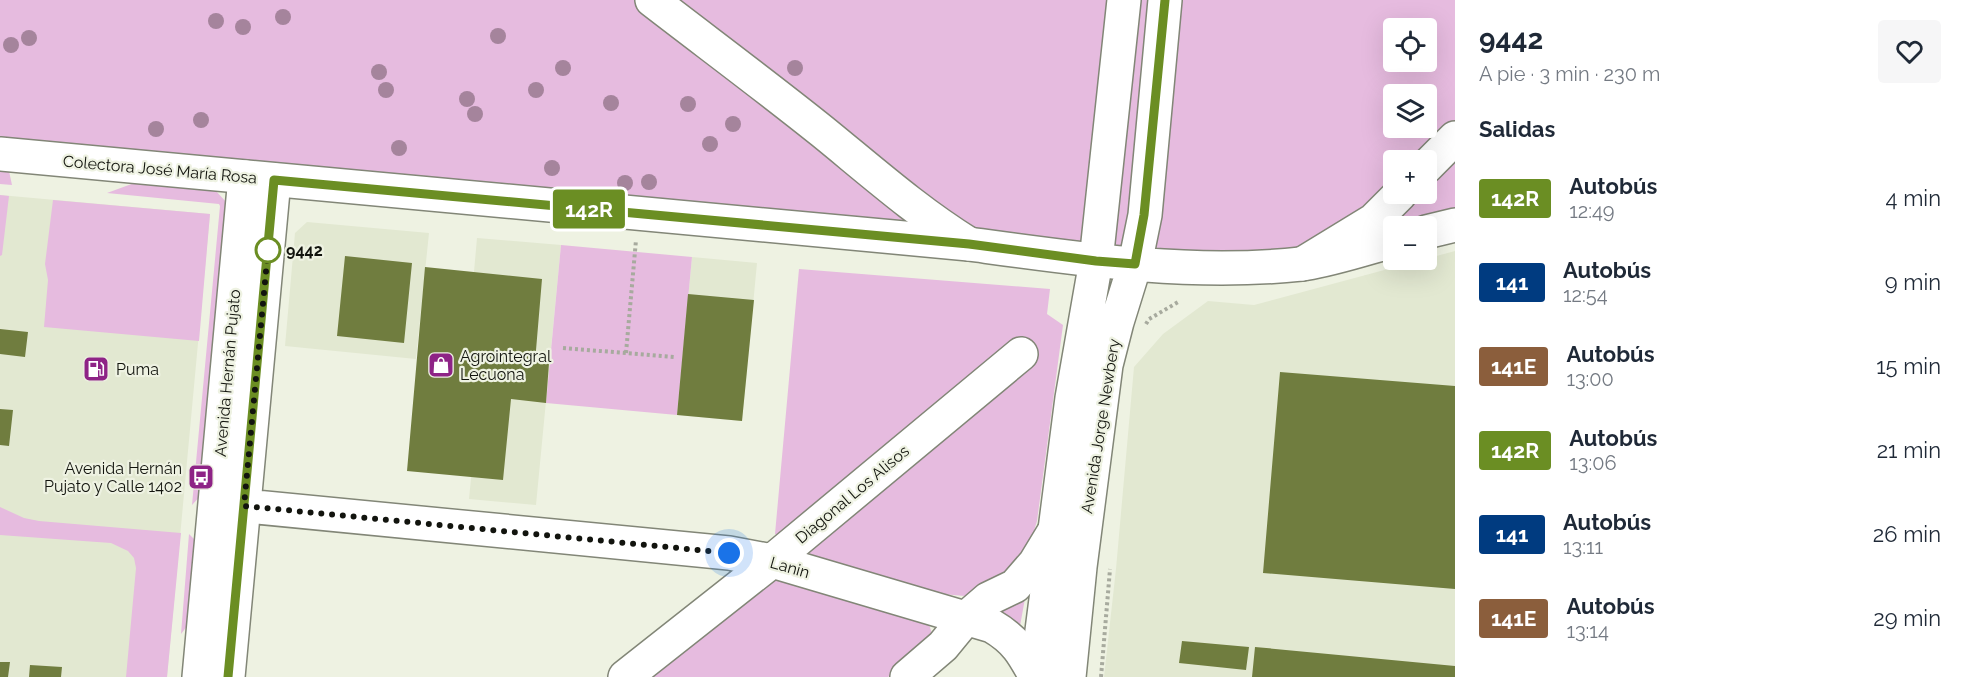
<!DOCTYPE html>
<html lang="es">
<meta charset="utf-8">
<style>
:root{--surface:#fff;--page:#f6f6f7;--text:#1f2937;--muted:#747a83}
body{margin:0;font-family:Raleway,sans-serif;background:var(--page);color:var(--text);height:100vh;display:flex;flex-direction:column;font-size:22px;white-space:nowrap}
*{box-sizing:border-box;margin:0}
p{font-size:20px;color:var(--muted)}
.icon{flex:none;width:33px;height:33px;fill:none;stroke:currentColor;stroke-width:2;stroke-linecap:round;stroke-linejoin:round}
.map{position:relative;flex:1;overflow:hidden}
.sheet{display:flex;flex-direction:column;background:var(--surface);width:510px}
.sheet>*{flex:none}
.badge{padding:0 12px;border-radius:4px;font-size:21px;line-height:39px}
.controls{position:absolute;left:1383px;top:18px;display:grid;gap:12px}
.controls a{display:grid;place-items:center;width:54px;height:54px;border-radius:6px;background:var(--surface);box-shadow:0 6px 24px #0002;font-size:30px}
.you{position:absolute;width:30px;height:30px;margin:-15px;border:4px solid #fff;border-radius:50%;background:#1a73e8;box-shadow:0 0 0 9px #1a73e833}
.map>.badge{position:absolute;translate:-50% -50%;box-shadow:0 0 0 3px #fff}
h2{padding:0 24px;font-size:22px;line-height:54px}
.round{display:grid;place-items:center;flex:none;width:63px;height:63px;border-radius:6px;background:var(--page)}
.head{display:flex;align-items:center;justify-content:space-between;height:102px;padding:0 24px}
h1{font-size:28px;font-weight:700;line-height:45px}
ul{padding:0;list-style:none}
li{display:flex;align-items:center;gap:18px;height:84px;padding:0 24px}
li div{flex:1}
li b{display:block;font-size:22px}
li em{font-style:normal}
li .badge{min-width:66px;font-weight:700;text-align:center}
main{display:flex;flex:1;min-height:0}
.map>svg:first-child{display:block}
.built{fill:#e2e8d1}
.green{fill:#e6bbdf;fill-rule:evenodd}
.building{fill:#707d3f}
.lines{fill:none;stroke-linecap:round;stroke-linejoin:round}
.minor-casing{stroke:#828677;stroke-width:36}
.major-casing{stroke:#828677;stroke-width:36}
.highway-casing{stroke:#828677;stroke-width:36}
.path{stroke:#a7aa9e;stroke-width:4;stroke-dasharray:3 3;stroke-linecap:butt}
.minor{stroke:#fff;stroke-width:33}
.major{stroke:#fff;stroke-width:33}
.highway{stroke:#fff;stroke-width:33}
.tree{fill:#a5849c}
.line-casing{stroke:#fff;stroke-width:14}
.line{stroke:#6b8e23;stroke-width:9}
.walk{stroke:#12140e;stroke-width:6;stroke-dasharray:0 10.8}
.stop-dot{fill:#fff;stroke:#6b8e23;stroke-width:3}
.labels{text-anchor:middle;stroke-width:4.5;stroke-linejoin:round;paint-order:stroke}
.street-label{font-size:16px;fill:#12140e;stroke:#eef2e2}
.stop-label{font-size:16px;font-weight:bold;fill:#12140e;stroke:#eef2e2;text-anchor:start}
.poi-label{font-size:16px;fill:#12140e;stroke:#eef2e2;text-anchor:start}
</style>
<main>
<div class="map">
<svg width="1455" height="677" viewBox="0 0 1455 677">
<rect width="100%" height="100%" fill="#eef2e2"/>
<path class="built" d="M0 195 210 214 167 677H0Z
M307 222 429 233 416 359 285 346 295 233Z
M477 238 561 245 536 505 469 499 479 397 463 395Z
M1455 251V677H1104L1116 569 1134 367 1163 334 1208 301 1254 305Z
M692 257 757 263 742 421 677 415Z"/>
<path class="green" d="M0 0H1455V225L1394 226 1302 264 0 154ZM1394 28H1426V62H1394ZM1394 94H1426V128H1394ZM1394 160H1426V194H1394Z
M0 170 9 171 12 185 0 184Z
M137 182 208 189 216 191 227 203 204 492 192 505 220 206 219 204 107 193Z
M0 195 9 196 2 255 0 256Z
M53 200 210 214 199 341 44 327 48 280 45 264Z
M561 245 692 257 677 415 546 403Z
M799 269 1050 289 1047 314 1063 325 1037 521 1029 547 1016 565 991 584 965 596 942 594 808 556 775 534Z
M0 507 24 518 39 521 181 533 167 677H126L136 568 134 558 128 551 111 543 0 535Z
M189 534 197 542 191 621 181 634Z
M776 579 927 618 933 637 888 677H646L758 584Z
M1026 593 1020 626 992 611Z"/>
<path class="building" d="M345 256 412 263 404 343 337 336Z
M425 267 542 279 535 362 549 363 546 403 511 399 503 480 407 471Z
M688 294 754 300 742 421 677 415Z
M0 329 28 332 25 357 0 354Z
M1280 372 1455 386V589L1263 573Z
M0 409 13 410 9 446 0 445Z
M1182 641 1249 647 1246 670 1179 663Z
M1255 647 1455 666V677H1252Z
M0 662H10L8 677H0Z
M30 665 62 667 61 677H29Z"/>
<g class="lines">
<g class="minor-casing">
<path id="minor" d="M215 503 729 553 772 561 992 626C1016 640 1023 653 1036 677
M199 677 245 177
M228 677 274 180
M625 677 772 561 1021 354
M907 677 943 646 966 618 988 599 1015 586 1035 563 1055 530"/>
</g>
<g class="major-casing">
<path id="major" d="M0 154 969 244C1078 259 1190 276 1301 264 1328 261 1365 248 1394 241
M1426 232 1455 225
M1036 677 1072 398 1096 261 1124 0
M1069 677 1080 567 1106 365 1117 322 1135 264 1145 215 1165 0"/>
</g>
<g class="highway-casing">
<path id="highway" d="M652 0C709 44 767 87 823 132 871 171 917 212 969 244
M1426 167 1455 138
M1302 264 1374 220 1400 194"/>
</g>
<path class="path" d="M1146 324 1149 319 1180 301
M563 348 675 357
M626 353 636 240
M1101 677 1110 569"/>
<use href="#minor" class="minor"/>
<use href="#major" class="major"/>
<use href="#highway" class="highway"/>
</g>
<g class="tree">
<circle cx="283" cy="17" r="8"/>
<circle cx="216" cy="21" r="8"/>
<circle cx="243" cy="27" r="8"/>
<circle cx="498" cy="36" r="8"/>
<circle cx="29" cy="38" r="8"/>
<circle cx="11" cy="45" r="8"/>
<circle cx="563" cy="68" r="8"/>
<circle cx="795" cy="68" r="8"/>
<circle cx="379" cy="72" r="8"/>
<circle cx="386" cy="90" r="8"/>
<circle cx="536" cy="90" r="8"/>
<circle cx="467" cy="99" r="8"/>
<circle cx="611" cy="103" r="8"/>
<circle cx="688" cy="104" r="8"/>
<circle cx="475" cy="114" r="8"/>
<circle cx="201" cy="120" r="8"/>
<circle cx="733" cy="124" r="8"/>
<circle cx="156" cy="129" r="8"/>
<circle cx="710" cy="144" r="8"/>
<circle cx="399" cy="148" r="8"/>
<circle cx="552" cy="168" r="8"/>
<circle cx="649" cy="182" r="8"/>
<circle cx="625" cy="183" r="8"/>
</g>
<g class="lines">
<g class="line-casing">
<path id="line" d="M228 677 274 180 969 244 1096 261 1135 264 1144 215 1165 0"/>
</g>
<use href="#line" class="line"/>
<path class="walk" d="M268 250 244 506 729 553"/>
</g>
<defs>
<g id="shop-square" transform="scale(1.35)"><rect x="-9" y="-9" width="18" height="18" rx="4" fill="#8e2386" stroke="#eef2e2"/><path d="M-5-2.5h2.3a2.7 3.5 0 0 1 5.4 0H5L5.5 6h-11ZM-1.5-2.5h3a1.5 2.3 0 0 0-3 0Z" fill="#fff"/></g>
<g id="fuel-square" transform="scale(1.35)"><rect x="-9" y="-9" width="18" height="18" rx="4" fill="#8e2386" stroke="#eef2e2"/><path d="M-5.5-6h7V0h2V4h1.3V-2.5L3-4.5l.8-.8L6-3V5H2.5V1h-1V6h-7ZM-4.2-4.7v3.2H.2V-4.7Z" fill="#fff"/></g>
<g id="bus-square" transform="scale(1.35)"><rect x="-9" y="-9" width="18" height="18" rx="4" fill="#8e2386" stroke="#eef2e2"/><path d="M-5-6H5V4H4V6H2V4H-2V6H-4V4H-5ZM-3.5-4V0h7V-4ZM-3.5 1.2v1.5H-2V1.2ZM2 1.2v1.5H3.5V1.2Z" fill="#fff"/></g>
</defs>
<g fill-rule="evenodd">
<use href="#shop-square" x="441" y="365"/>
<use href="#fuel-square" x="96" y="369"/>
<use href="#bus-square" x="201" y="477"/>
</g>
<circle class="stop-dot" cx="268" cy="250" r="12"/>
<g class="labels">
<g class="street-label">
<text transform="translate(160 169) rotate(5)" y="6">Colectora José María Rosa</text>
<text transform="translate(227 373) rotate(-85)" y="6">Avenida Hernán Pujato</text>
<text transform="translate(1100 426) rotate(-81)" y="6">Avenida Jorge Newbery</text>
<text transform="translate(852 494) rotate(-40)" y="6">Diagonal Los Alisos</text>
<text transform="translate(790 567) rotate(16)" y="6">Lanin</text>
</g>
<g class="stop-label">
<text x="286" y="256">9442</text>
</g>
<g class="poi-label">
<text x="460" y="362">Agrointegral<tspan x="460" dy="18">Lecuona</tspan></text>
<text x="116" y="375">Puma</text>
<text x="182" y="474" text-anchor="end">Avenida Hernán<tspan x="182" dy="18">Pujato y Calle 1402</tspan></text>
</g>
</g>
</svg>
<div class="controls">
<a><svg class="icon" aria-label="locate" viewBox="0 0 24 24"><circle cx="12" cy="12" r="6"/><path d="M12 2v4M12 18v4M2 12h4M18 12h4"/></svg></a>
<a><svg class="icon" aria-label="layers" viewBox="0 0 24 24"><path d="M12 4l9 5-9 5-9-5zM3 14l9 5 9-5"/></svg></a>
<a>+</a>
<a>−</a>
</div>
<div class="you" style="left:729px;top:553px"></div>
<b class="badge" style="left:589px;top:209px;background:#6b8e23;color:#fff">142R</b>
</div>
<section class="sheet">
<div class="head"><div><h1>9442</h1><p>A pie · 3 min · 230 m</p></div><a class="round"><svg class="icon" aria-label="heart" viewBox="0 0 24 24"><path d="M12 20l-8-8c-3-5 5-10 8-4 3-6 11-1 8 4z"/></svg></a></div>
<h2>Salidas</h2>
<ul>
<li><span class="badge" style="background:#6b8e23;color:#fff">142R</span><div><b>Autobús</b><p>12:49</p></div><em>4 min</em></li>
<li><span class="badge" style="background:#003b80;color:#fff">141</span><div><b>Autobús</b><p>12:54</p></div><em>9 min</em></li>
<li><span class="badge" style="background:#8b5e3c;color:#fff">141E</span><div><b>Autobús</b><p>13:00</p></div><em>15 min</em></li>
<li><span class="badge" style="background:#6b8e23;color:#fff">142R</span><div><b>Autobús</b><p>13:06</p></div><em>21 min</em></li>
<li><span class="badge" style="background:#003b80;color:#fff">141</span><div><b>Autobús</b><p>13:11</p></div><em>26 min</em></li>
<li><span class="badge" style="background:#8b5e3c;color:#fff">141E</span><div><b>Autobús</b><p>13:14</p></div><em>29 min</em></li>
</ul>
</section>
</main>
